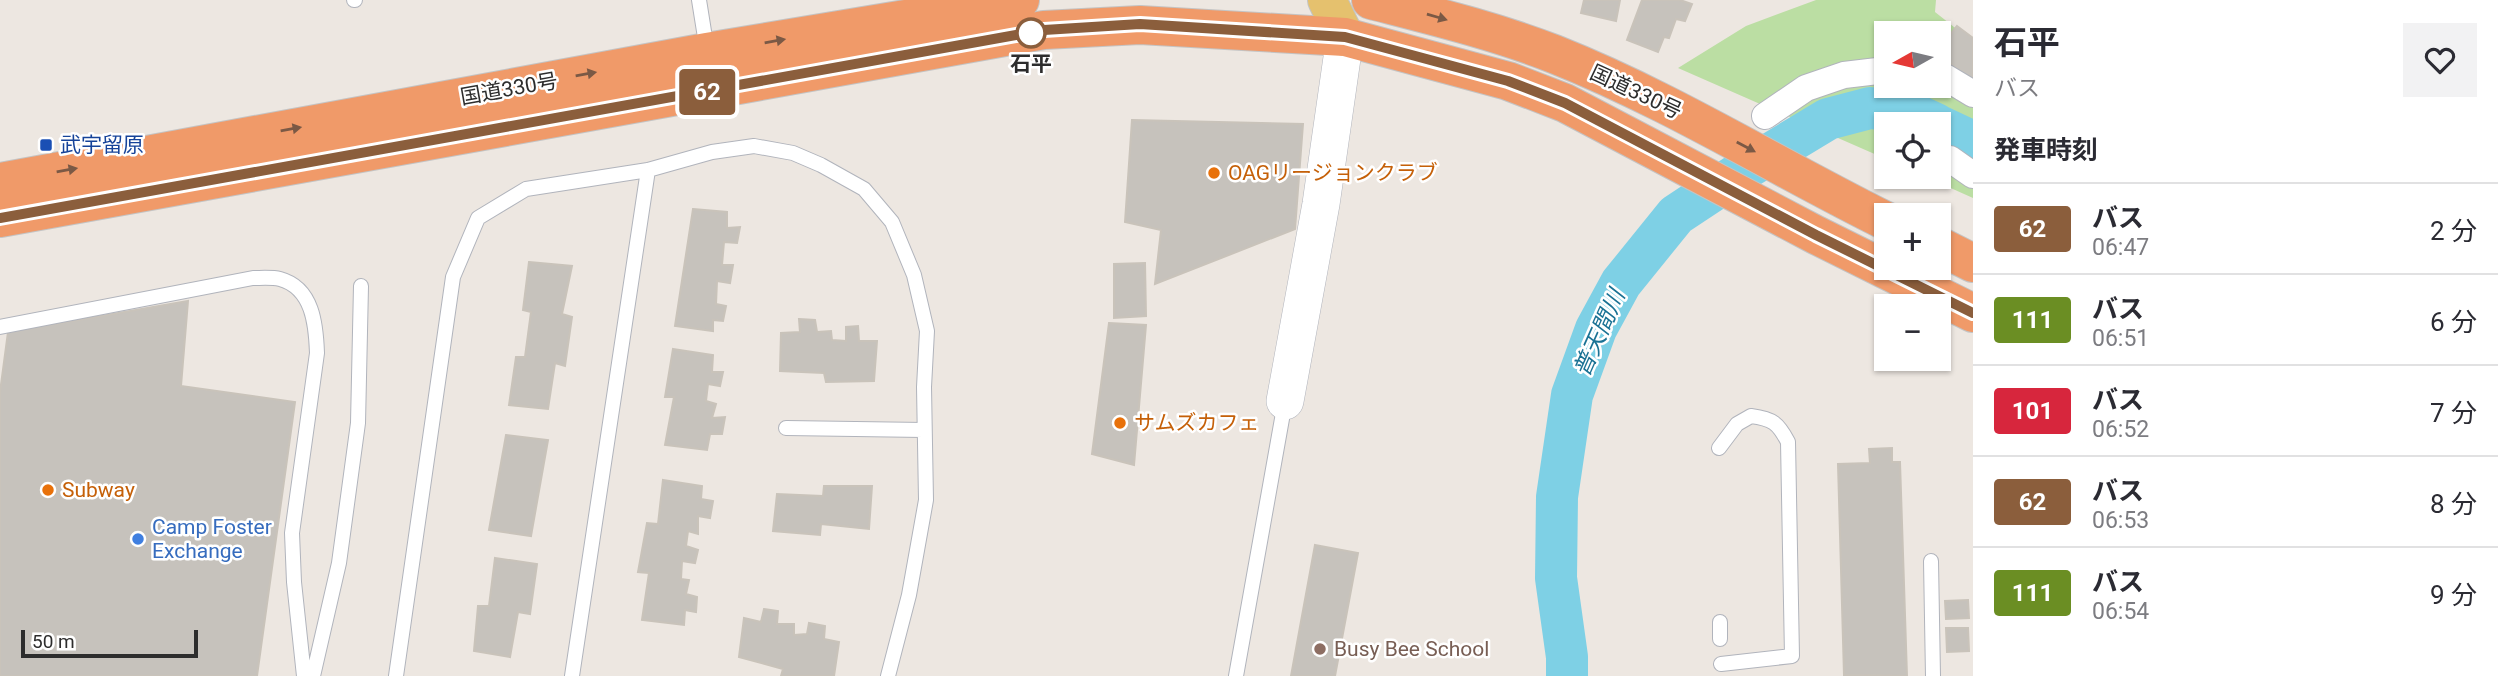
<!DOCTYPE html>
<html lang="ja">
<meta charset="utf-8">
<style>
:root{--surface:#fff;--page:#f2f2f3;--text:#2b2b33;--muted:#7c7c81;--line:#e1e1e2}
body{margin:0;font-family:Roboto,"Noto Sans JP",sans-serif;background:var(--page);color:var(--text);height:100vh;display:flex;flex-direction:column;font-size:26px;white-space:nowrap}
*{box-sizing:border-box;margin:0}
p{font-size:23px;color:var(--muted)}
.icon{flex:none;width:38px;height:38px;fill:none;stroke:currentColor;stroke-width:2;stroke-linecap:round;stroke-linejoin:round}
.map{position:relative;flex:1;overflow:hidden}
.side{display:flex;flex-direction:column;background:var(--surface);width:525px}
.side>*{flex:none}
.badge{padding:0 14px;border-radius:5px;font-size:24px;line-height:46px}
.needle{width:46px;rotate:262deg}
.fabs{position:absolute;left:1874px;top:21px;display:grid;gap:14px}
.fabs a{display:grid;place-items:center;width:77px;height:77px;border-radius:0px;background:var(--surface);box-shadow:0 2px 5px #0004;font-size:35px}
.scale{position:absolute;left:21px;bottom:18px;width:177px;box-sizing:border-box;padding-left:7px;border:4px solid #2d2d2d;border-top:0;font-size:19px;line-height:24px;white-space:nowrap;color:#2d2d2d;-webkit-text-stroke:5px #fff;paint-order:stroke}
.map>.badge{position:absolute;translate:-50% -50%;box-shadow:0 0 0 4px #fff}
h2{padding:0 21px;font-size:26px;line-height:63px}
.round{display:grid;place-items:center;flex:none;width:74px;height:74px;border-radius:0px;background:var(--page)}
.overview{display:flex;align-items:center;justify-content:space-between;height:119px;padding:0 21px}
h1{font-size:33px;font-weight:700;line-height:52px}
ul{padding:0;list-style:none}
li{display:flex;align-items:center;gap:21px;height:91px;padding:0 21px;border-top:2px solid var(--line)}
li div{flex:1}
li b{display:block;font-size:26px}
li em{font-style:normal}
li .badge{min-width:77px;font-weight:700;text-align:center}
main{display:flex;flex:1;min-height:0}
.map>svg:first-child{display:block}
.green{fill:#bbdea3;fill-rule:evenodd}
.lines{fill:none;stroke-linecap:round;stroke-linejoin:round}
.river{stroke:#7ed0e5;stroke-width:42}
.building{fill:#c6c2bc;stroke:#c9c3ba;stroke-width:2}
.lane-casing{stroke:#b1b4bc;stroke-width:16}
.street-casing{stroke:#b1b4bc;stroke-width:28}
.secondary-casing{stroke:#b1b4bc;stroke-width:38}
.primary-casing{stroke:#c4c4c4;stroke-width:40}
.highway-casing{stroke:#c4c4c4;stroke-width:40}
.lane{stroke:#fff;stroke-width:14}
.street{stroke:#fff;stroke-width:26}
.secondary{stroke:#fff;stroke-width:37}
.primary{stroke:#e5c16e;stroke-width:38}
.highway{stroke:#f09a69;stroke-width:38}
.oneway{fill:#7b5945}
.line-casing{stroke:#fff;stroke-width:16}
.line{stroke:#8b5e3c;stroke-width:10}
.stop-dot{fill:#fff;stroke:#8b5e3c;stroke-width:3.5}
.transit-dot{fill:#1a4fb4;stroke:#fff;stroke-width:2.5}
.food-dot{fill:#e8710a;stroke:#fff;stroke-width:2.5}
.shop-dot{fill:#3f7fe0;stroke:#fff;stroke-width:2.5}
.education-dot{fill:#8d6e63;stroke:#fff;stroke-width:2.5}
.labels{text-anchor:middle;stroke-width:5;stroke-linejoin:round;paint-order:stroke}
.stop-label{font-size:21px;font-weight:bold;fill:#2d2d2d;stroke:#fff}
.street-label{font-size:21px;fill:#2d2d2d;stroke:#fff}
.transit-label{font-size:21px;fill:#164399;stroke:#fff;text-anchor:start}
.food-label{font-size:21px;fill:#c56008;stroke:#fff;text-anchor:start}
.shop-label{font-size:21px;fill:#366cbe;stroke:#fff;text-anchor:start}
.education-label{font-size:21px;fill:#785e54;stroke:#fff;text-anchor:start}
.water-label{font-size:23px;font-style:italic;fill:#1a7294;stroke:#fff}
</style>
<main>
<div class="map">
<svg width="1973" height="676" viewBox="0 0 1973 676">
<rect width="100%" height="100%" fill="#ede7e1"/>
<path class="green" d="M1816 0H1936L1935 12 1973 42V198L1926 177H1939V124H1886V159L1678 68 1746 26ZM1886 33H1939V86H1886Z"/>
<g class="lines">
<path class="river" d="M1939 126 1973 142
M1567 676V657L1556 578 1557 497 1572 395 1596 329 1621 283 1676 215 1750 166 1828 119 1870 108 1912 113 1936 124"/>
</g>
<path class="building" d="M1584 0H1620L1616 21 1581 13Z
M1642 0H1680L1692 4 1685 21 1676 19 1669 38 1664 37 1658 52 1627 40Z
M1957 26 1973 38V80L1939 55V48Z
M1132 120 1303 124 1295 229 1155 284 1161 230 1125 222Z
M693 209 727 212V228L740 227 737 243 724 242 722 265H733L730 283 717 281 716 304 726 306 723 321 713 320V331L675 326Z
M529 262 572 266 562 314 572 317 565 366 555 363 548 409 509 405 516 357H525L531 312 523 310Z
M1145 263 1146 316 1114 318V264Z
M188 301 181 386 295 402 257 676H0V392L8 332Z
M799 319 815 320 817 332 831 331 832 340 846 341V327L858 326 859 341H877L874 381 826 382 824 373 780 371 781 333 800 332Z
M1109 323 1146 325 1134 465 1092 454Z
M673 349 713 355 712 372H723L720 386 708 384 706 401 716 404 712 418 725 417 722 434H710L707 450 665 445 674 397H665Z
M506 435 548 440 531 536 489 530Z
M1892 448V462H1900L1907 676 1844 675 1838 464 1870 463 1869 449Z
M663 480 702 486 701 499 713 501 710 518 698 516V534L688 531 686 546 698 550 695 563 682 561 681 579 689 580 686 594 697 597 696 612 685 610 684 625 642 620 649 573 638 572 647 523 658 524Z
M824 486H872L869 529 821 524 820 535 773 531 777 494 823 496Z
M1315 545 1358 553 1335 676H1291Z
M495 558 537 564 530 614 518 612 510 657 474 651 478 606H489Z
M1968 600 1969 618 1946 619 1945 601Z
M764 609 778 611 777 624H794V635L807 634 809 623 825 626 824 639 839 642 834 676H781L783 669 739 657 744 618 761 622Z
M1946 628H1968L1969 651 1947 652Z"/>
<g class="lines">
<g class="lane-casing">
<path id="lane" d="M354 0H355
M699 0 707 50
M0 327 253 278C261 278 272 277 280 279 313 288 316 325 317 353L292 533 294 582 304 676
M786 428 924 430
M1719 448 1737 424 1751 416C1773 419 1778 423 1788 442L1792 656 1721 664
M1931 561 1933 676
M1720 622V639
M313 676 339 563 358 423 361 286
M396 676 453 277 478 218 526 189 648 170 712 152 754 146 793 153 821 165 864 189 892 222 914 275 927 331 924 387 926 500 909 595 888 676
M572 676 648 170
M1236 676 1285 402"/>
</g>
<g class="street-casing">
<path id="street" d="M1939 76 1945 77 1973 94
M1765 116 1806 88 1844 75 1886 70
M1950 159 1973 175"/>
</g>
<g class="secondary-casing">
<path id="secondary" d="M1285 401 1321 204 1345 37"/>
</g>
<g class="primary-casing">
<path id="primary" d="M1327 0 1345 37"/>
</g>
<g class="highway-casing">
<path id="highway" d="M1371 0C1433 16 1495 31 1554 54 1670 100 1775 166 1886 221
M0 182 707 52 1020 0
M0 218 1044 30 1140 25 1345 37 1508 81 1565 103 1816 235 1973 313
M1939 246 1973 263"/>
</g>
<use href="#lane" class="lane"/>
<use href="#street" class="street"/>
<use href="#secondary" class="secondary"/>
<use href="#primary" class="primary"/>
<use href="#highway" class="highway"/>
</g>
<defs><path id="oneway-solid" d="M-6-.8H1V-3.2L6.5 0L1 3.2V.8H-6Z" transform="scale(1.75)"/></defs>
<g class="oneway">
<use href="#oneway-solid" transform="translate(1437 17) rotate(16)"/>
<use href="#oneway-solid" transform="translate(775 41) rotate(-10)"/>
<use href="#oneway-solid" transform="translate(586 74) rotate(-10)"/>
<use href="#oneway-solid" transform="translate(291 129) rotate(-10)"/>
<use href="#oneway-solid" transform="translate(1746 147) rotate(28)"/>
<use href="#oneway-solid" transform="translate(67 170) rotate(-10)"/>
</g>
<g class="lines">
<g class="line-casing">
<path id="line" d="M0 218 1044 30 1140 24 1345 37 1508 81 1565 103 1816 235 1973 313"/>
</g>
<use href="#line" class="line"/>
</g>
<circle class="stop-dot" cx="1031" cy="33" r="14"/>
<rect class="transit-dot" x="39" y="138" width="14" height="14" rx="3.5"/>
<g class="food-dot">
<circle cx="1214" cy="173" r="7"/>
<circle cx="1120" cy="423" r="7"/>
<circle cx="48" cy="490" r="7"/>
</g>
<circle class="shop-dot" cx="138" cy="539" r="7"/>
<circle class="education-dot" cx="1320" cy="649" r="7"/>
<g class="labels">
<g class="stop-label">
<text x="1031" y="71">石平</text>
</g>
<g class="street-label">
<text transform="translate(509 89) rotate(-10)" y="7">国道330号</text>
<text transform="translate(1636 92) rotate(25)" y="7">国道330号</text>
</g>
<g class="transit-label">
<text x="60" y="152">武宇留原</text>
</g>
<g class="food-label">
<text x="1228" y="180">OAGリージョンクラブ</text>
<text x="1134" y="430">サムズカフェ</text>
<text x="62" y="497">Subway</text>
</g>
<g class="shop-label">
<text x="152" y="534">Camp Foster<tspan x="152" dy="24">Exchange</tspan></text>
</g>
<g class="education-label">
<text x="1334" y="656">Busy Bee School</text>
</g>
<g class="water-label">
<text transform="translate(1599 333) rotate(-66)" y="8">普天間川</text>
</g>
</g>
</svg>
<div class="fabs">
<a><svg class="needle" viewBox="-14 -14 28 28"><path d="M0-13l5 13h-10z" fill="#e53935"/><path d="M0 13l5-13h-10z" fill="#7c7c81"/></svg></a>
<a><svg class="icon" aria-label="locate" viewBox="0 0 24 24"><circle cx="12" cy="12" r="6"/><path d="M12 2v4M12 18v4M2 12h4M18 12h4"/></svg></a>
<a>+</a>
<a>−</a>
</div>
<div class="scale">50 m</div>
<b class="badge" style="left:707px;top:92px;background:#8b5e3c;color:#fff">62</b>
</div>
<section class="side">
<div class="overview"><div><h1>石平</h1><p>バス</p></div><a class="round"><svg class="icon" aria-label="heart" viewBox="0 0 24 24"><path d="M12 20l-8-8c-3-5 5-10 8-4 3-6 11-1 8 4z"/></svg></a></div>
<h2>発車時刻</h2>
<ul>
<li><span class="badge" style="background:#8b5e3c;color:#fff">62</span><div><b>バス</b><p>06:47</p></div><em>2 分</em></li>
<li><span class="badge" style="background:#6b8e23;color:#fff">111</span><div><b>バス</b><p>06:51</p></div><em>6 分</em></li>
<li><span class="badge" style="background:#d7263d;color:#fff">101</span><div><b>バス</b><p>06:52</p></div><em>7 分</em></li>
<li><span class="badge" style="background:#8b5e3c;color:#fff">62</span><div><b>バス</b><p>06:53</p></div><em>8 分</em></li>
<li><span class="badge" style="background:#6b8e23;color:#fff">111</span><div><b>バス</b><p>06:54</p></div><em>9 分</em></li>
</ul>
</section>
</main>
